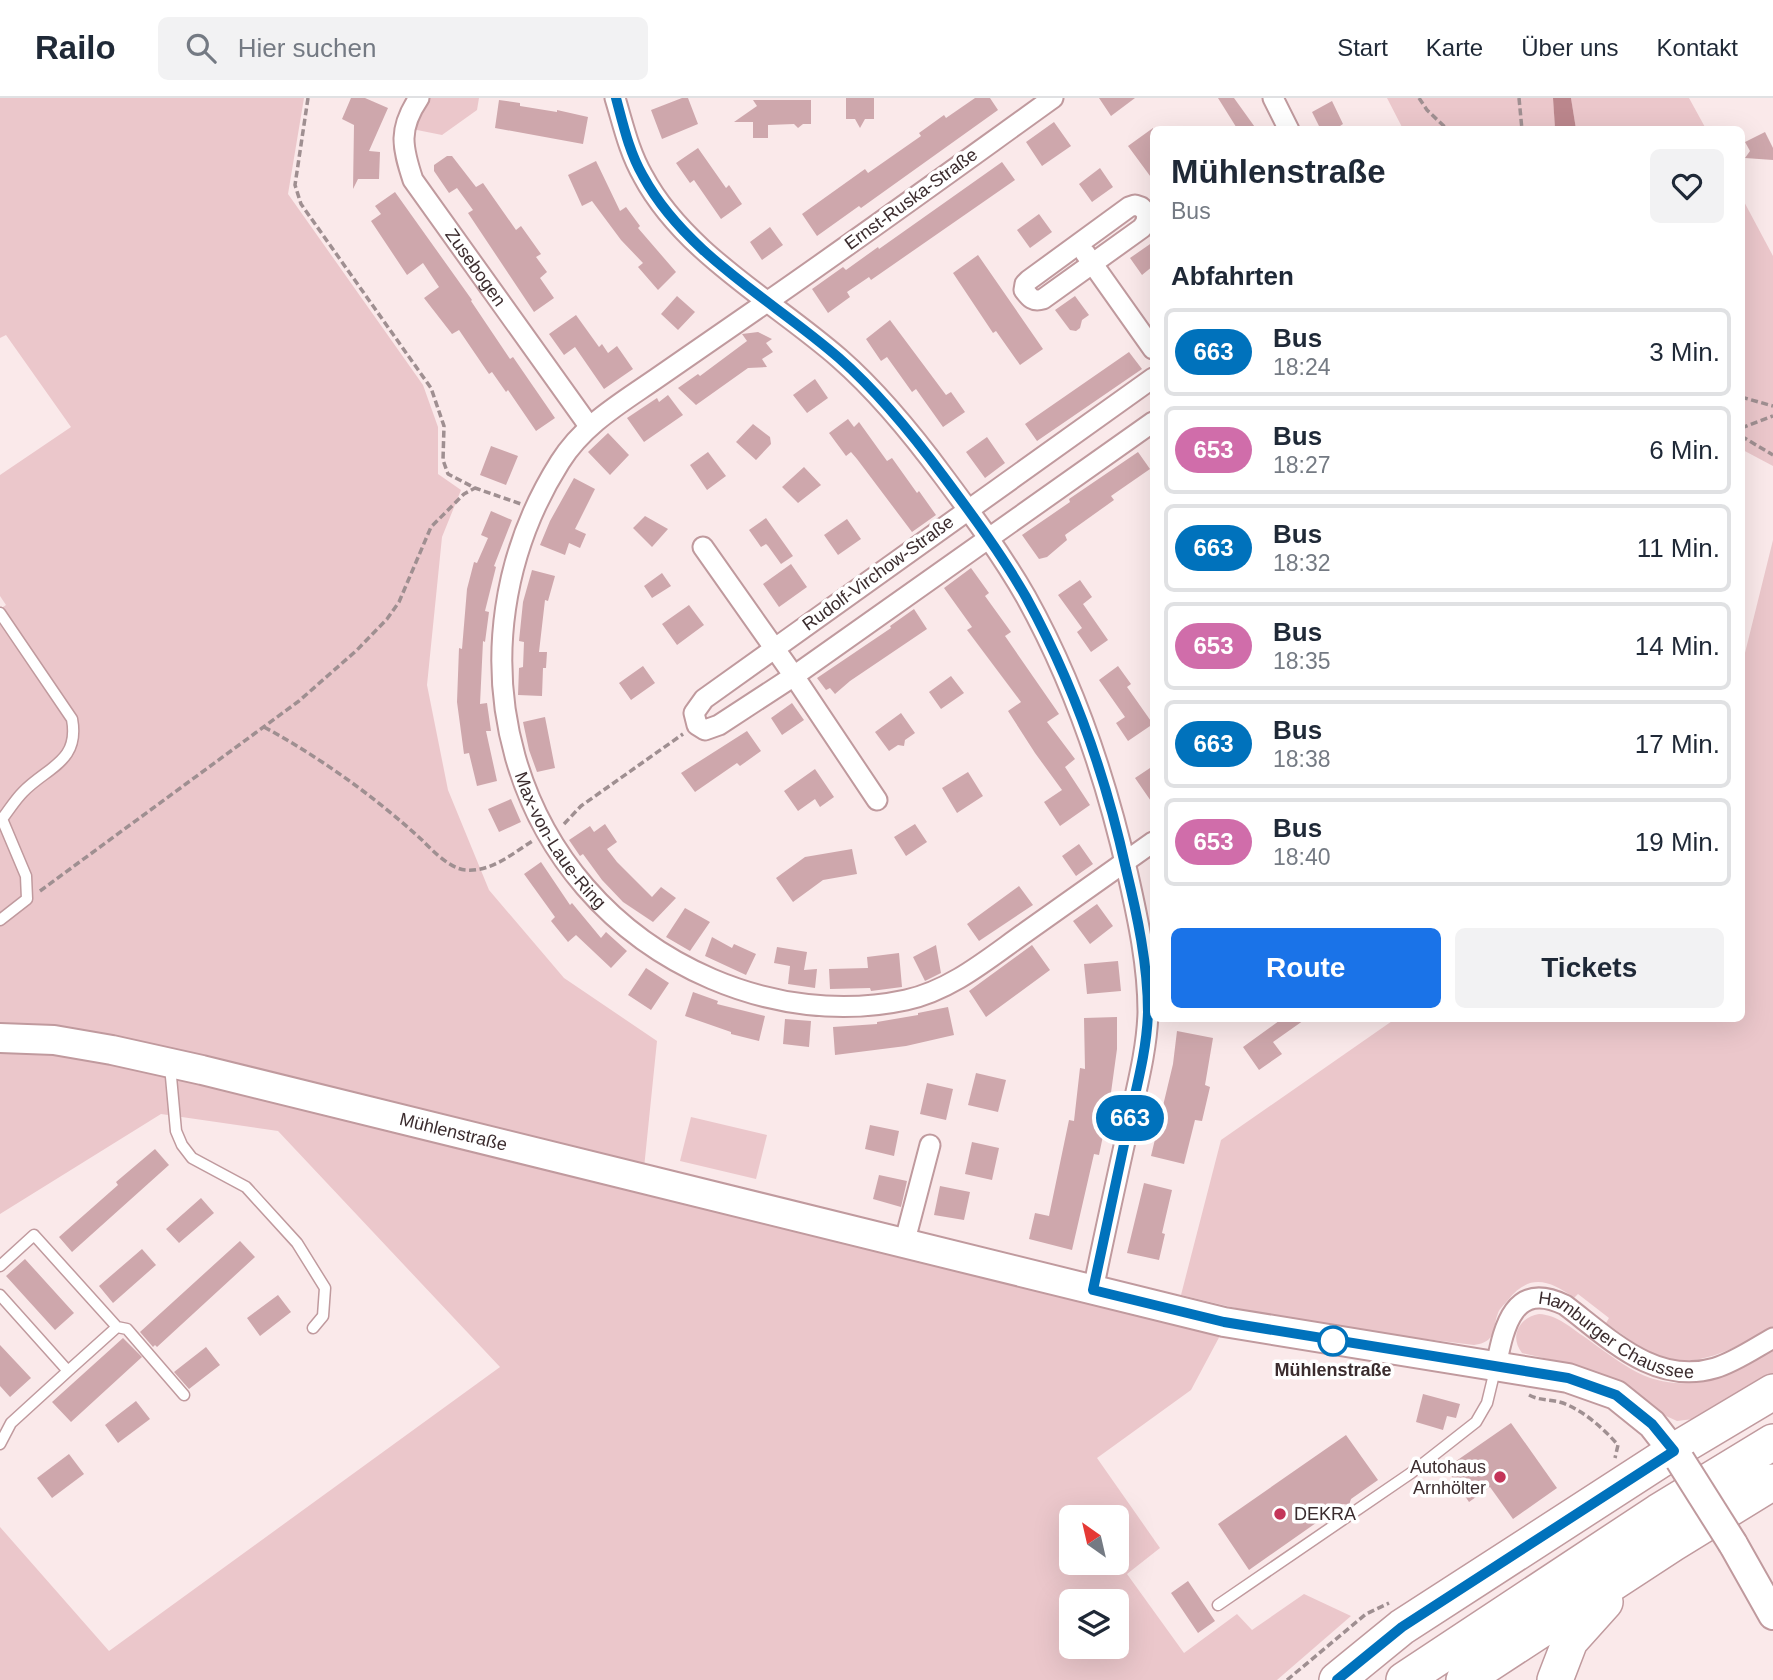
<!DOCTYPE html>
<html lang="de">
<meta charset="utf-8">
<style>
:root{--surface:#fff;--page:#f2f2f3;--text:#1f2937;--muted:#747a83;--line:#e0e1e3;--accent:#1a73e8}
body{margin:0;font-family:Arial,sans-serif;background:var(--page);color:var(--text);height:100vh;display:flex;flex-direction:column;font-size:26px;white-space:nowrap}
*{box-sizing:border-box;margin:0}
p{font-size:23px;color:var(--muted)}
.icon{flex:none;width:38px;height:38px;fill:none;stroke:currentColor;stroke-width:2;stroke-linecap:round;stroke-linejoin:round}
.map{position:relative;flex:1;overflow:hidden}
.panel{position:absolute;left:1150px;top:28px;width:595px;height:896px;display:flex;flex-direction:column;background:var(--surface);border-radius:10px;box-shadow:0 7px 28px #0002}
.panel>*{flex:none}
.badge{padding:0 14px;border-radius:23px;font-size:24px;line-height:46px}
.needle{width:46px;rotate:326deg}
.controls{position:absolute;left:1059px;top:1407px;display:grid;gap:14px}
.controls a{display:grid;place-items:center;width:70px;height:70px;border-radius:10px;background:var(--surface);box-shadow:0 7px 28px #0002;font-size:35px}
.map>.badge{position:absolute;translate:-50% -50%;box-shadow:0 0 0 4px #fff}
h2{padding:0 21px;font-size:26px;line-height:63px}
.round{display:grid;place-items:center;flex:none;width:74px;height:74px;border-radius:10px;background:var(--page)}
.summary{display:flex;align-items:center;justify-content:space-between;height:119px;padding:0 21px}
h1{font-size:33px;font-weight:800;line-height:52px}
.action{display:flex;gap:14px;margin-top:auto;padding:14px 21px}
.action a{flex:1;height:80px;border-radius:10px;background:var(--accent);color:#fff;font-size:28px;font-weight:800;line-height:80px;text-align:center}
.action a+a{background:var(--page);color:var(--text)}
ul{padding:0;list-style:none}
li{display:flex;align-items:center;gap:21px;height:88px;margin:0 14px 10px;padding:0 7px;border:4px solid var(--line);border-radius:10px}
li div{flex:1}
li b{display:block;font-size:26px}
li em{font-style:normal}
li .badge{min-width:77px;font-weight:700;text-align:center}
header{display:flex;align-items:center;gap:42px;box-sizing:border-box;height:98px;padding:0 35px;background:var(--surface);border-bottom:2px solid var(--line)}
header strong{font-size:33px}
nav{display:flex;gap:38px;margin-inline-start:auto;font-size:24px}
.search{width:490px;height:63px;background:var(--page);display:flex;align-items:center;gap:18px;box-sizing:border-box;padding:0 24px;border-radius:10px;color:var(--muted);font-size:26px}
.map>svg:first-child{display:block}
.green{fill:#ebc7cb;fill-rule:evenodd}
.water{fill:#bb868c}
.building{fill:#cea7ac}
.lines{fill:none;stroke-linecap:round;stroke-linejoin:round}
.lane-casing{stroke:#c09a9e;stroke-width:13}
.street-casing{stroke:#c09a9e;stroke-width:23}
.secondary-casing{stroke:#c09a9e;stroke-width:32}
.highway-casing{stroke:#c09a9e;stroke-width:38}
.path{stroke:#9f8f91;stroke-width:3.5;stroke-dasharray:7 3.5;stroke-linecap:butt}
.lane{stroke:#fff;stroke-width:10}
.street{stroke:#fff;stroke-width:19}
.secondary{stroke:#fff;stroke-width:28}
.highway{stroke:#fff;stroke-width:35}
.secondary-bridge-casing{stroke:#c09a9e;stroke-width:32;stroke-linecap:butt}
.secondary-bridge{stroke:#fff;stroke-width:28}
.line-casing{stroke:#fff;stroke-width:16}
.line{stroke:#0072bc;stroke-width:10}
.stop-dot{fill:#fff;stroke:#0072bc;stroke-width:3.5}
.poi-dot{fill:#c43559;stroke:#fff;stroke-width:2.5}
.labels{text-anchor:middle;stroke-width:7;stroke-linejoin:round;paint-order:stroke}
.street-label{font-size:18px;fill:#3b2c2e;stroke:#fff}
.stop-label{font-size:18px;font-weight:bold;fill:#3b2c2e;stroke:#fff}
.poi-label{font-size:18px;fill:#3b2c2e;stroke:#fff;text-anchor:end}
</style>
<header>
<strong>Railo</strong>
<div class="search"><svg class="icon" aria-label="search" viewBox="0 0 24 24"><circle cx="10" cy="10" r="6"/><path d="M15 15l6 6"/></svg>Hier suchen</div>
<nav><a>Start</a><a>Karte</a><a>Über uns</a><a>Kontakt</a></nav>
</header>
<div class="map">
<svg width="1773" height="1582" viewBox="0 0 1773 1582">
<rect width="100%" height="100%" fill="#fae9ea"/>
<path class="green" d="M0 0H304L288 96 423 287 438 329V376L461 392 442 439 427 587 448 692 489 792 564 880 657 943 644 1070 0 931V511L6 507 0 498V377L71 329 6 237 0 240Z
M430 0H479L477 12 442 37 412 31 422 8Z
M1387 0H1553L1555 31H1403Z
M1571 0H1689L1706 31H1576Z
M1741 98 1773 158V368L1741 351Z
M1773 442V1229C1739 1248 1696 1274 1656 1257 1638 1249 1622 1236 1606 1225L1609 1220 1578 1196 1574 1200C1550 1182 1529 1175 1508 1202 1505 1206 1499 1211 1498 1215 1492 1231 1497 1244 1474 1247L1303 1226 1181 1197 1221 1042 1395 921 1741 920V571Z
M0 948 46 951 157 971 1223 1232 1191 1292 1097 1360 1160 1450 1127 1476 1184 1555 1237 1516 1252 1532 1304 1496 1351 1518 1277 1582H0V1429L109 1553 500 1269 278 1033 161 1016 0 1116ZM1071 1419H1116V1465H1071ZM1071 1503H1116V1549H1071Z
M691 1019 767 1037 756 1081 680 1063Z
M1539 1216C1558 1217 1571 1230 1586 1240 1601 1251 1616 1262 1631 1271 1683 1301 1727 1278 1773 1251V1282L1701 1320 1677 1323 1666 1318 1636 1295 1583 1269 1522 1255C1509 1239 1519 1219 1539 1216Z"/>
<path class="water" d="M1553 0H1571L1576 31H1555Z"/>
<path class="building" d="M351 0H365L388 10 369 53 380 54 379 81H358L353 91 354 27 342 21Z
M682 0H688L698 26 662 41 651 12Z
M846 0H874V21H865L860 30 855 21H846Z
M975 0H990L998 12 861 110 859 108 817 138 802 116 865 71 868 75 921 38 919 35 944 17 946 20Z
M1099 0H1135L1111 18Z
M1218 0H1234L1257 32H1238Z
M499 2 520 5V8L557 14V12L588 19 583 46 495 30Z
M753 2H811V26H803L798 30 794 26 768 27V40H753V24H734L757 8Z
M1332 3 1343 26 1334 32H1321L1312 14Z
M1054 24 1071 48 1042 68 1026 44Z
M1153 30V82L1128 48Z
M1765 34 1773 50V62L1745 60 1750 53 1745 44Z
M698 50 726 90 729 87 742 106 721 121 694 82 690 85 676 65Z
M447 58H452L476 89 483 85 516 132 521 128 541 156 536 159 547 174 540 180 554 200 534 214 468 115 473 112 457 90 449 95 434 73V67Z
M596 63 620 113 626 109 640 128 638 130 676 174 658 192 638 169 643 165 621 142 592 103 582 108 568 77Z
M1002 64 1015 82 871 182 869 179 847 194 850 199 828 215 812 191 843 169 846 172 878 149 879 151Z
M1100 70 1113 89 1092 104 1079 86Z
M395 94 472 202 471 203 510 261 513 259 555 320 536 333 508 292 506 294 492 274 489 276 459 232 452 236 424 200 439 189 423 165 407 177 371 123 381 116 375 108Z
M1039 116 1052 134 1030 150 1017 132Z
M770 129 783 147 762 162 750 144Z
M1153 144V168L1142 177 1130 160Z
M978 157 1043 251 1020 267 996 233 993 235 953 175Z
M677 198 695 214 678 232 661 216Z
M1075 198 1089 217 1082 222 1080 230 1076 233 1070 232 1055 212Z
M576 217 599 249 602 246 608 255 617 248 633 271 604 291 575 249 564 257 549 236Z
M890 222 946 297 951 294 965 314 943 329 916 291 912 294 887 259 881 263 866 241Z
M758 234 772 241 766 245 773 254 762 261 767 269 748 270 696 307 678 290 698 276 700 278 747 243 742 236Z
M1129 254 1142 271 1037 343 1025 326Z
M815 281 828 300 807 315 793 297Z
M668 297 683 317 644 344 627 320 657 300 659 304Z
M848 321 854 329 859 324 887 363 892 360 917 395 919 393 936 417 912 434 857 361 851 354 846 358 829 335Z
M753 326 770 339 771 346 756 362 736 344Z
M608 335 629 357 610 377 588 354Z
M987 339 1005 365 985 380 966 354Z
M491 348 518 358 506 387 480 377Z
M708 354 726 378 707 392 690 367Z
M1138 354 1150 371 1111 398 1114 402 1065 437 1067 442 1047 459 1039 461 1022 437 1070 404 1069 401Z
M804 369 821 387 798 405 782 389Z
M574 380 595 391 575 431 586 436 580 450 569 445 565 457 540 447 550 423Z
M491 413 512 422 494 468 496 469 485 513 489 514 485 544 483 543 480 606 487 605 491 633H486L497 683 477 688 469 655 464 656 457 604 459 550 462 551 467 491 474 464 477 465 488 440 481 437Z
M645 418 668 431 652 449 633 430Z
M766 420 793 458 781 466 768 448 766 446 761 449 749 432Z
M847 421 861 441 838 457 824 437Z
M791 466 807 489 779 509 763 486Z
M971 470 989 495 985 498 1011 534 1005 538 1059 616 1047 624 1075 661 1065 669 1090 707 1060 728 1044 704 1062 692 1035 655 1008 613 1021 604 967 532 972 529 944 490Z
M532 472 555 478 548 503 545 502 539 554H547L546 570H543L542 598 518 597 519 570 523 569 524 544 519 543 523 504Z
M662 475 671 488 652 500 644 488Z
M1080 482 1092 499 1083 506 1108 542 1091 554 1077 534 1082 530 1058 497Z
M689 507 704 527 677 547 662 526Z
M914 511 927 531 850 583 835 596 830 590 826 592 817 580 891 530 890 528Z
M643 568 655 585 631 602 619 585Z
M1118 568 1131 586 1127 589 1153 626 1128 643 1116 625 1125 619 1099 582Z
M951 578 964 595 941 611 929 594Z
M792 605 804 622 782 637 771 620Z
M901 615 915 635 905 642 904 648 898 647 889 653 875 634Z
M545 619 555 670 537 674 529 652 523 624Z
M747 633 761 653 740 668 737 665 695 694 681 675Z
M1153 668V706L1135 680Z
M815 671 834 699 820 709 815 701 798 713 784 693Z
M968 674 983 698 957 715 942 690Z
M511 701 521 724 499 734 488 711Z
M605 726 617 744 607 751 617 764 652 799 661 789 676 800 653 824 623 804 602 782 583 756 580 758 569 742 590 728 594 734Z
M915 726 927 744 906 758 894 739Z
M1079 746 1093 766 1076 778 1062 758Z
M852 751 857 776 823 782 793 804 776 780 805 759Z
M541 764 570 807 572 805 601 840 606 834 627 853 611 870 576 837 568 844 551 823 555 819 524 776Z
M1019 788 1033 807 979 843 967 826Z
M1097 806 1113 828 1090 846 1073 823Z
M685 810 710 824 690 853 666 839Z
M712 839 732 850 734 846 756 856 746 877 705 858Z
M936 847 941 875 925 883 913 859Z
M1032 847 1050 872 986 919 969 893Z
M777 849 807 854 804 872 817 871 815 890 788 886 790 868 774 865Z
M899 855 902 889 871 893 870 890 830 891 829 871 868 870 867 859Z
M1118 863 1121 893 1087 896 1084 866Z
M646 870 669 885 651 912 628 897Z
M693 894 718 903 717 906 765 918 759 943 731 936V934L685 918Z
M948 909 954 937 906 948 835 957 833 929 877 926V924L918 917V915Z
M1117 919V951L1109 1009 1099 1057 1094 1056 1072 1152 1029 1141 1035 1115 1049 1118 1069 1022 1074 1023 1080 970 1085 971 1084 920Z
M1283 920H1307L1273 944 1282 956 1259 972 1243 949Z
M785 921 811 923 809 949 783 946Z
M1177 933 1213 940 1205 987 1210 989 1202 1023 1195 1022 1184 1066 1151 1058 1173 966Z
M976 975 1006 982 998 1014 968 1007Z
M927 985 953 991 946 1022 920 1016Z
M870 1027 899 1033 894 1058 865 1051Z
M972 1044 999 1050 992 1082 965 1076Z
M155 1051 169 1067 72 1154 59 1139 118 1087 116 1084Z
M879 1077 907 1083 901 1109 873 1101Z
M1144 1085 1172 1092 1162 1135 1165 1136 1159 1162 1127 1155Z
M940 1088 970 1094 964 1122 934 1117Z
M201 1100 214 1115 179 1145 166 1131Z
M240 1143 255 1159 157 1249 155 1247 153 1249 140 1234Z
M142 1151 156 1167 113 1205 99 1188Z
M25 1161 74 1215 55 1232 6 1178Z
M278 1197 291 1214 260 1238 247 1220Z
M123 1240 142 1259 71 1324 52 1304Z
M0 1247 31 1280 10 1299 0 1288Z
M206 1249 220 1267 189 1291 174 1274Z
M1423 1296 1460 1306 1456 1320 1447 1318 1443 1332 1416 1324Z
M136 1303 150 1321 118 1345 105 1327Z
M1511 1325 1557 1390 1513 1421 1490 1389 1469 1404 1446 1370Z
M1346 1337 1378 1382 1351 1401 1349 1407 1343 1406 1249 1472 1218 1426Z
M69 1356 84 1376 52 1400 37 1380Z
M1188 1483 1215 1523 1198 1535 1171 1495Z"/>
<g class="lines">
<g class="lane-casing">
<path id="lane" d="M0 515 72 621C80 664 47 669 23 694 15 702 9 712 2 721L26 778 27 801 0 822
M170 968 176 1033 182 1047 192 1060 246 1089 297 1145 325 1190 323 1218 313 1230
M0 1168 34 1137 117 1229 68 1273 0 1197
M117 1229 127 1231 184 1297
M0 1346 11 1325 68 1273
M1218 1507 1411 1375 1476 1324 1487 1305 1495 1272"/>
</g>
<g class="street-casing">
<g id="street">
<path id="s1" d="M419 0C398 31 402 49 413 82L589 328"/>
<path d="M615 0C623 26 629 54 643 78 684 155 775 204 839 260 879 295 913 337 944 379 973 418 1002 457 1026 499 1075 587 1106 680 1128 777 1138 821 1148 868 1148 914 1147 953 1136 992 1128 1030 1116 1084 1104 1138 1093 1192"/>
<path id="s2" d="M1053 0C957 69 861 139 764 206 728 231 693 255 657 280 621 305 584 326 560 364 443 549 507 793 712 881 773 907 841 916 906 902 952 892 989 860 1026 834 1068 804 1111 774 1153 744"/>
<path d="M1273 0 1289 32"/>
<path d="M1135 107 1141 109 1147 115 1146 124 1142 130 1043 201C1033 204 1030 200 1024 192L1025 186 1029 182 1129 109Z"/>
<path d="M1085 155 1153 251"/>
<path d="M1153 280 704 601 694 615 697 627 705 632 719 627 794 578 1153 324"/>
<path d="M703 449 794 578 877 702"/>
<path d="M904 1146 930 1047"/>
<path id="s3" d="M1496 1268C1504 1229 1513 1182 1565 1207 1609 1240 1655 1288 1715 1270 1735 1264 1755 1250 1773 1240"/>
</g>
</g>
<g class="secondary-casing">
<g id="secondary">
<path id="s4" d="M0 940 54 942 112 952 202 972 1224 1224 1568 1280 1616 1297 1652 1326 1680 1362"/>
<path d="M1733 1446 1773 1517"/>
</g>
</g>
<g class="highway-casing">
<path id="highway" d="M1337 1582 1402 1529 1674 1353 1773 1294
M1404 1582 1658 1414 1773 1344
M1464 1582 1672 1446 1773 1384
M1555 1582 1570 1543 1605 1504"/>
</g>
<path class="path" d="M308 0 295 87 301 106 431 290 444 328 443 362 448 376 475 390 521 406
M1419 0 1427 12 1448 32
M1519 0 1522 32
M1741 299 1773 308
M1741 330 1773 318
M1741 338 1773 357
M264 629C321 660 375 699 422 742 433 753 450 771 466 772 492 774 513 755 534 742
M564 726 581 708 683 636
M40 793 299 603 357 552 387 521 399 504 431 429 464 396 475 390
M1529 1297C1540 1303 1551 1301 1563 1305 1584 1313 1603 1330 1618 1347L1615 1360
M1287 1582 1366 1516 1389 1505"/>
<use href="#lane" class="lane"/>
<use href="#street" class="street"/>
<use href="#secondary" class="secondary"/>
<use href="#highway" class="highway"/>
<g class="secondary-bridge-casing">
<path id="secondary-bridge" d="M1680 1362 1733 1446"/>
</g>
<use href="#secondary-bridge" class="secondary-bridge"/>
</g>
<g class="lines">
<g class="line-casing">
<path id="line" d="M616 0C623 26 629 54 643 78 686 157 774 203 839 260 879 295 913 337 944 379 973 418 1002 457 1026 499 1073 585 1105 675 1126 771 1137 816 1148 867 1148 914 1147 951 1137 987 1129 1023 1117 1079 1105 1135 1093 1192L1224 1224 1568 1280 1616 1297 1652 1326 1674 1353 1402 1529 1337 1582"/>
</g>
<use href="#line" class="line"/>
</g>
<circle class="stop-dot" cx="1333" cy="1243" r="14"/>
<g class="poi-dot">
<circle cx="1500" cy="1379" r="7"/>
<circle cx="1280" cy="1416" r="7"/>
</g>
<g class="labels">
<g class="street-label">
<text transform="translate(911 101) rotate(-36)" y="6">Ernst-Ruska-Straße</text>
<text dy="6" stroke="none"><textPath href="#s1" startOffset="194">Zusebogen</textPath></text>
<text transform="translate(878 475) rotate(-36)" y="6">Rudolf-Virchow-Straße</text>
<text dy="6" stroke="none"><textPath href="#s2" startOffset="1017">Max-von-Laue-Ring</textPath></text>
<text dy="6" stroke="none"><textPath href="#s4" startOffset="464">Mühlenstraße</textPath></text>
<text dy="6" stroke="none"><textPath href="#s3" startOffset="175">Hamburger Chaussee</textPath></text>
</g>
<g class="stop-label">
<text x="1333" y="1278">Mühlenstraße</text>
</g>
<g class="poi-label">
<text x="1486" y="1375">Autohaus<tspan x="1486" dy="21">Arnhölter</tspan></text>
<text x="1294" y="1422" text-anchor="start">DEKRA</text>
</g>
</g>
</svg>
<div class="controls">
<a><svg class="needle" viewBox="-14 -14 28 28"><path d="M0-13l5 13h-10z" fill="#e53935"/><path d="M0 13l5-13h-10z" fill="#747a83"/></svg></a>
<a><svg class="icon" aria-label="layers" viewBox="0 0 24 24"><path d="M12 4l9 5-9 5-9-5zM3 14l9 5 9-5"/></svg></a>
</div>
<b class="badge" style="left:1130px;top:1020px;background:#0072bc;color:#fff">663</b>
<section class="panel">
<div class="summary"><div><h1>Mühlenstraße</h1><p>Bus</p></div><a class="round"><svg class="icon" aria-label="heart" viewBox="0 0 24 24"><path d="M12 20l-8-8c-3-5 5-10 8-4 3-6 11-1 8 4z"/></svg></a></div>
<h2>Abfahrten</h2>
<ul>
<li><span class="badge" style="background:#0072bc;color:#fff">663</span><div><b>Bus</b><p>18:24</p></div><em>3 Min.</em></li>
<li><span class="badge" style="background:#d06daa;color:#fff">653</span><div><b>Bus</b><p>18:27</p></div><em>6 Min.</em></li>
<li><span class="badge" style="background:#0072bc;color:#fff">663</span><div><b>Bus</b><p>18:32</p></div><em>11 Min.</em></li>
<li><span class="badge" style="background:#d06daa;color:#fff">653</span><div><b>Bus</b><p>18:35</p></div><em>14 Min.</em></li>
<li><span class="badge" style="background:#0072bc;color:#fff">663</span><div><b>Bus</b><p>18:38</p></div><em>17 Min.</em></li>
<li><span class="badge" style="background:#d06daa;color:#fff">653</span><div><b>Bus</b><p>18:40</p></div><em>19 Min.</em></li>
</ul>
<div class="action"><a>Route</a><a>Tickets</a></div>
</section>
</div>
